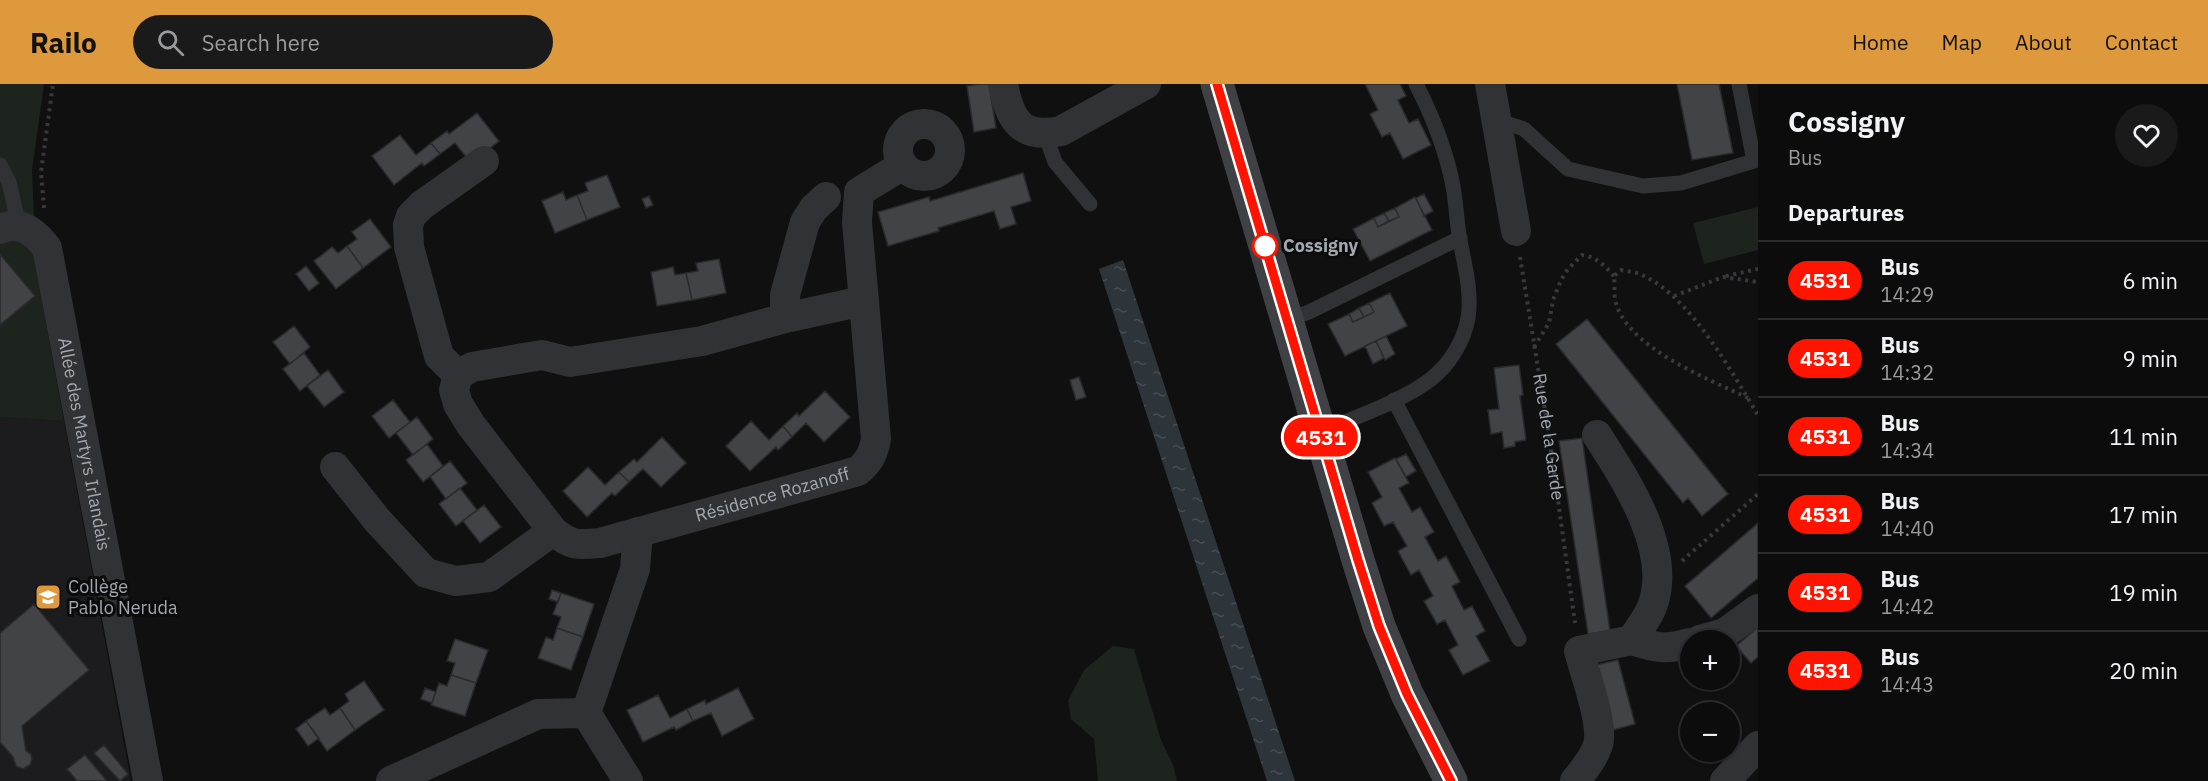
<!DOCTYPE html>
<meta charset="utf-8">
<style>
:root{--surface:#0c0c0d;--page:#1a1a1b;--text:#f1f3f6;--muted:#9a9b9d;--line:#2c2c2e;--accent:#dd993b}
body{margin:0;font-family:"IBM Plex Sans",sans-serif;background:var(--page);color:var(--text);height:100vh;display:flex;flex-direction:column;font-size:22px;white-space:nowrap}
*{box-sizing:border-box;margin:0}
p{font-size:20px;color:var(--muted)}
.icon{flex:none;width:33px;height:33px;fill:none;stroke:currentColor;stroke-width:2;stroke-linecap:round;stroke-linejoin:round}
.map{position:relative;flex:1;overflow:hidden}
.details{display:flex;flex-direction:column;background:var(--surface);width:450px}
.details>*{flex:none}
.badge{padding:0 12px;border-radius:20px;font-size:21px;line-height:39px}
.buttons{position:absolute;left:1680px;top:546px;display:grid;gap:12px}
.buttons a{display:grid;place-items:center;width:60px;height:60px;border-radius:50%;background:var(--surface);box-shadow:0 2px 4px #0004,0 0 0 2px var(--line);font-size:30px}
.map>.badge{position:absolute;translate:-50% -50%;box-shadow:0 0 0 3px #fff}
h2{padding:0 30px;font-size:22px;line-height:54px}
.round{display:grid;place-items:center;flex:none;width:63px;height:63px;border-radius:32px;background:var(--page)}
.headline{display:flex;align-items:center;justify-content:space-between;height:102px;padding:0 30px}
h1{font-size:28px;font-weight:800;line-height:45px}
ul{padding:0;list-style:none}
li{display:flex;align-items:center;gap:18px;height:78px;padding:0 30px;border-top:2px solid var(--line)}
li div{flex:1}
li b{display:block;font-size:22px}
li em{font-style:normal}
li .badge{min-width:66px;font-weight:700;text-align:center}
header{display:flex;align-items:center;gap:36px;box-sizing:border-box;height:84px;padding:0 30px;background:var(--accent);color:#111}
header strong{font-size:28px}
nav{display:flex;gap:33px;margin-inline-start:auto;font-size:21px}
.search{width:420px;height:54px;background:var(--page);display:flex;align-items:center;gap:15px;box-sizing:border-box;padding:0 21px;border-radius:33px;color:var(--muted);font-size:22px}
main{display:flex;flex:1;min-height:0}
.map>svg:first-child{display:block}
.built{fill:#1c1c1e}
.grass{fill:#1d231d}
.water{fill:url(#water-ripples)}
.building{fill:#414346;stroke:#2a2a2d;stroke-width:1.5}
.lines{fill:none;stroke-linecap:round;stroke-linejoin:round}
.path{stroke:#37393c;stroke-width:4;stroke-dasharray:3 4.5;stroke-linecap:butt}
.lane{stroke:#313235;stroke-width:15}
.street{stroke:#313235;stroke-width:30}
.secondary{stroke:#3f4145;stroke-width:33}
.line-casing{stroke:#fff;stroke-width:14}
.line{stroke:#ff1400;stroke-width:9}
.stop-dot{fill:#fff;stroke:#ff1400;stroke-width:3}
.labels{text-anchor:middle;stroke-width:6;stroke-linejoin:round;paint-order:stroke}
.stop-label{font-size:18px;font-weight:bold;fill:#a2a8b0;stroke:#0b0b0c;text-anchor:start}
.street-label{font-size:18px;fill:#a2a8b0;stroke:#0b0b0c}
.poi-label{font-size:18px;fill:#a2a8b0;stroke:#0b0b0c;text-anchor:start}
</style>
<header>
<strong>Railo</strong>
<div class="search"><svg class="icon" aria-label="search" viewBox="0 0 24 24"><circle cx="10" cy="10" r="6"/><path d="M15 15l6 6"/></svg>Search here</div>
<nav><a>Home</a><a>Map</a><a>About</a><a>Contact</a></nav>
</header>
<main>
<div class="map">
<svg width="1758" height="697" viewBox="0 0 1758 697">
<defs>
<pattern id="water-ripples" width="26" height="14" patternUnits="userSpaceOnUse" patternTransform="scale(1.5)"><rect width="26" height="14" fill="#2d353a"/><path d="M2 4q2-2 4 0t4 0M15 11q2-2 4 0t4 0" fill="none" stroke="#484f54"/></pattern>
</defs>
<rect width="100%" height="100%" fill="#101011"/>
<path class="built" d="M0 333 64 337 131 697H0Z"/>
<path class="grass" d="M0 0H44L32 86 34 134 32 165 64 337 0 333Z
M1758 123V166L1704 180 1693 139Z
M1113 562 1134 565 1161 656 1173 681 1177 697H1098L1094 655 1071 635 1068 617 1084 586Z"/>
<path class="water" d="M1123 176 1295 697H1267L1099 185Z"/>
<path class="building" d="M979 0H989L996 44 974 48 967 2Z
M1365 0H1400L1406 12 1398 16 1409 39 1418 35 1431 61 1403 75 1390 49 1382 53 1370 30 1378 26Z
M1677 0H1719L1733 69 1692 76Z
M477 29 499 57 471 79 455 59 440 70 431 59 447 47 449 50Z
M400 51 416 71 431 59 440 70 424 82 422 79 394 101 372 72Z
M1023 89 1031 117 1011 123 1016 140 1000 145 994 127 938 144 939 147 888 162 878 128 929 113 930 117Z
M607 91 620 123 587 136 577 111 588 107 585 99Z
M563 108 566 116 577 111 587 136 555 149 542 117Z
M1424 110 1433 127 1424 132 1416 114Z
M649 112 653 121 646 124 642 115Z
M1415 113 1432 146 1370 177 1353 145 1374 134 1378 143 1399 133 1395 124Z
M1395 124 1399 133 1389 137 1384 129Z
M1384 129 1389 137 1378 143 1374 134Z
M370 135 391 163 363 184 347 162 357 155 352 148Z
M347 162 363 184 336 205 314 177 332 163 338 169Z
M0 170 35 212 0 241Z
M719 175 726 209 692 216 686 189 698 187 696 179Z
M306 182 319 199 309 207 296 190Z
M673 183 675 191 686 189 692 216 657 222 651 188Z
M1390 209 1407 242 1345 272 1328 240 1349 230 1353 238 1364 233 1374 228 1369 219Z
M1369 219 1374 228 1364 233 1359 224Z
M1359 224 1364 233 1353 238 1349 230Z
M1587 235 1728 410 1702 432 1688 414 1683 419 1556 260Z
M294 242 310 263 290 280 273 258Z
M1386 252 1395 270 1385 276 1376 257Z
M1376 257 1384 274 1373 280 1365 262Z
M304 269 320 291 300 307 283 285Z
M1519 281 1523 311 1520 312 1526 356 1515 358V362L1504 364 1502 348 1491 350 1488 326 1499 325 1494 284Z
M328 286 344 308 324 323 307 302Z
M1079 293 1086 313 1076 316 1070 296Z
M825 307 850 333 824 358 806 339 792 353 783 342 797 329 799 332Z
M393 316 410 338 389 354 372 332Z
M417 333 433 355 413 371 396 349Z
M751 337 769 356 783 342 792 353 778 366 776 363 750 387 726 362Z
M662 353 686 379 661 403 643 385 629 398 619 388 634 375 637 378Z
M1582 354 1610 547 1588 550 1559 357Z
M427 360 443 382 423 398 406 376Z
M1406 370 1416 387 1406 393 1396 375Z
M1395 374 1409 399 1399 404 1412 428 1420 423 1434 448 1425 453 1438 477 1446 472 1460 498 1452 502 1464 526 1472 522 1485 547 1476 552 1490 577 1463 591 1449 566 1458 561 1445 536 1437 540 1424 517 1433 512 1419 486 1411 491 1398 467 1407 462 1393 438 1384 442 1372 419 1382 413 1368 388Z
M450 377 467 399 446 415 430 393Z
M588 383 605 401 619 388 629 398 615 412 612 409 587 433 563 407Z
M460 404 477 426 456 442 439 420Z
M484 421 501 443 480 459 463 437Z
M1758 439V494L1711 534 1685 502Z
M552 506 561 509 558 518 549 515Z
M561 509 594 520 583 553 557 544 561 533 553 530Z
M34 520 89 586 22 642 26 667 31 670 32 675 30 681 23 685 16 682 13 673 0 658V549Z
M1758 543V573L1751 579 1736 562Z
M557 544 583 553 571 586 538 574 546 553 553 556Z
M455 555 488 566 476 599 451 591 455 579 447 577Z
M1618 576 1635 640 1613 646 1596 581Z
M451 591 476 599 465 632 431 621 439 599 447 602Z
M364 597 384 626 355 646 340 624 349 617 345 610Z
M425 604 436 608 432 619 421 615Z
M738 604 754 635 722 652 711 629 693 637 687 625 705 616 706 620Z
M658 611 670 634 687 625 693 637 676 646 674 643 643 658 627 626Z
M325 624 330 631 340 624 355 646 327 667 306 637Z
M306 637 319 654 308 662 296 645Z
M104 661 128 690 120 697 94 669Z
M85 671 107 697H77L67 685Z"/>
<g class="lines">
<g class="path">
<path d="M44 124 41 88 53 0"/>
<path id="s1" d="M1520 173 1549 351 1575 539"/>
<path d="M1726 192 1758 185"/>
<path d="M1674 212 1723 193 1758 198"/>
<path d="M1534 263 1549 239 1553 216 1561 196 1568 185 1582 171C1597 173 1604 181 1614 192"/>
<path d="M1748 314C1709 295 1624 263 1615 215 1614 208 1615 199 1614 192L1621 186C1629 188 1638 188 1644 192 1691 214 1731 287 1758 331"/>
<path d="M1682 477 1758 410"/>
</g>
<path class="lane" d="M1497 41 1509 40 1524 45 1568 85 1643 102 1681 99 1754 77 1739 0
M1045 50 1055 78 1090 120
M0 81 9 98 19 142
M1287 236 1309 228 1460 154
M1394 316 1519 555
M1320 348C1353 334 1403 317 1431 295 1450 280 1464 257 1468 234 1472 209 1465 182 1460 157 1457 139 1456 120 1453 102 1446 66 1433 33 1416 0"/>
<g class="street">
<path d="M1003 0C1010 37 1021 55 1061 47L1146 0"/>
<path d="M1490 0 1516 147"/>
<circle cx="924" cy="66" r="26"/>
<path id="s2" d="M0 145C20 136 35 148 47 164L148 697"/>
<path id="s3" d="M863 217 785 234 702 257 570 278 542 271 472 283 458 291 454 306 458 320 471 341 553 447C571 462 578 461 600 459L858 387C869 378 873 370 876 355L857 138 859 108 903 81"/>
<path d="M785 234V211L805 138 814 124 826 113"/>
<path d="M458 291 439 272 409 163 408 141 411 132 422 121 484 77"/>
<path d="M335 383 377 436 426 489 456 497 489 493 553 447"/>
<path d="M1632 556C1656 564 1666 566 1690 559"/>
<path d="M1700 556 1725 549 1758 525"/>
<path d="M586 629 635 485 638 448"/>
<path d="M391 697 538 630 586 629 628 697"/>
<path d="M1575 697C1584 686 1597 670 1599 656 1601 633 1585 590 1579 567L1632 556C1639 544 1649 533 1653 520 1672 465 1625 395 1597 351"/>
<path d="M1725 697 1758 662"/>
</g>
<path class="secondary" d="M1217 0 1358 476 1379 542 1407 610 1451 697"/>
</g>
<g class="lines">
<g class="line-casing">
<path id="line" d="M1217 0 1358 476 1379 542 1407 610 1451 697"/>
</g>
<use href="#line" class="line"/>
</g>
<defs>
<g id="school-square" transform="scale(1.35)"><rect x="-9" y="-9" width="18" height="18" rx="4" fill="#dd993b" stroke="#0b0b0c"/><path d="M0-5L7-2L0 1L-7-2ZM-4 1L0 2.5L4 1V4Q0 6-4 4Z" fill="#fff"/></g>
</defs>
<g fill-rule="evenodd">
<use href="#school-square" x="48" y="513"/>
</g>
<circle class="stop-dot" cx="1265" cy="162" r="12"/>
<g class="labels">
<g class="stop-label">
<text x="1283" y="168">Cossigny</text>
</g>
<g class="street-label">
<text dy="6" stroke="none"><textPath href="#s1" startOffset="182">Rue de la Garde</textPath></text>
<text dy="6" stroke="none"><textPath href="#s2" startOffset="255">Allée des Martyrs Irlandais</textPath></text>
<text dy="6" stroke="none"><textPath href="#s3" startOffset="834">Résidence Rozanoff</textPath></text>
</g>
<g class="poi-label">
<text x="68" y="509">Collège<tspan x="68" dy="21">Pablo Neruda</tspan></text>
</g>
</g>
</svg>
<div class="buttons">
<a>+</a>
<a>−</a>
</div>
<b class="badge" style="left:1321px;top:353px;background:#ff1400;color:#fff">4531</b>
</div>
<section class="details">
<div class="headline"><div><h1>Cossigny</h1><p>Bus</p></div><a class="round"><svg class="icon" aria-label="heart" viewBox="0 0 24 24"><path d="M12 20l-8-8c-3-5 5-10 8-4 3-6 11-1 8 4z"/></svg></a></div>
<h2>Departures</h2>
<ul>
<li><span class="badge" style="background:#ff1400;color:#fff">4531</span><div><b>Bus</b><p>14:29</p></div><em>6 min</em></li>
<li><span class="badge" style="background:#ff1400;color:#fff">4531</span><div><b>Bus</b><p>14:32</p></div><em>9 min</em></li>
<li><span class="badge" style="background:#ff1400;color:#fff">4531</span><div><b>Bus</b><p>14:34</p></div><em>11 min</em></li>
<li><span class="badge" style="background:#ff1400;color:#fff">4531</span><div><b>Bus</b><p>14:40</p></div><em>17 min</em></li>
<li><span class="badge" style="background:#ff1400;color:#fff">4531</span><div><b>Bus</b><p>14:42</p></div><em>19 min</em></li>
<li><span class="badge" style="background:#ff1400;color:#fff">4531</span><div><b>Bus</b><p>14:43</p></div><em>20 min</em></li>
</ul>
</section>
</main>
